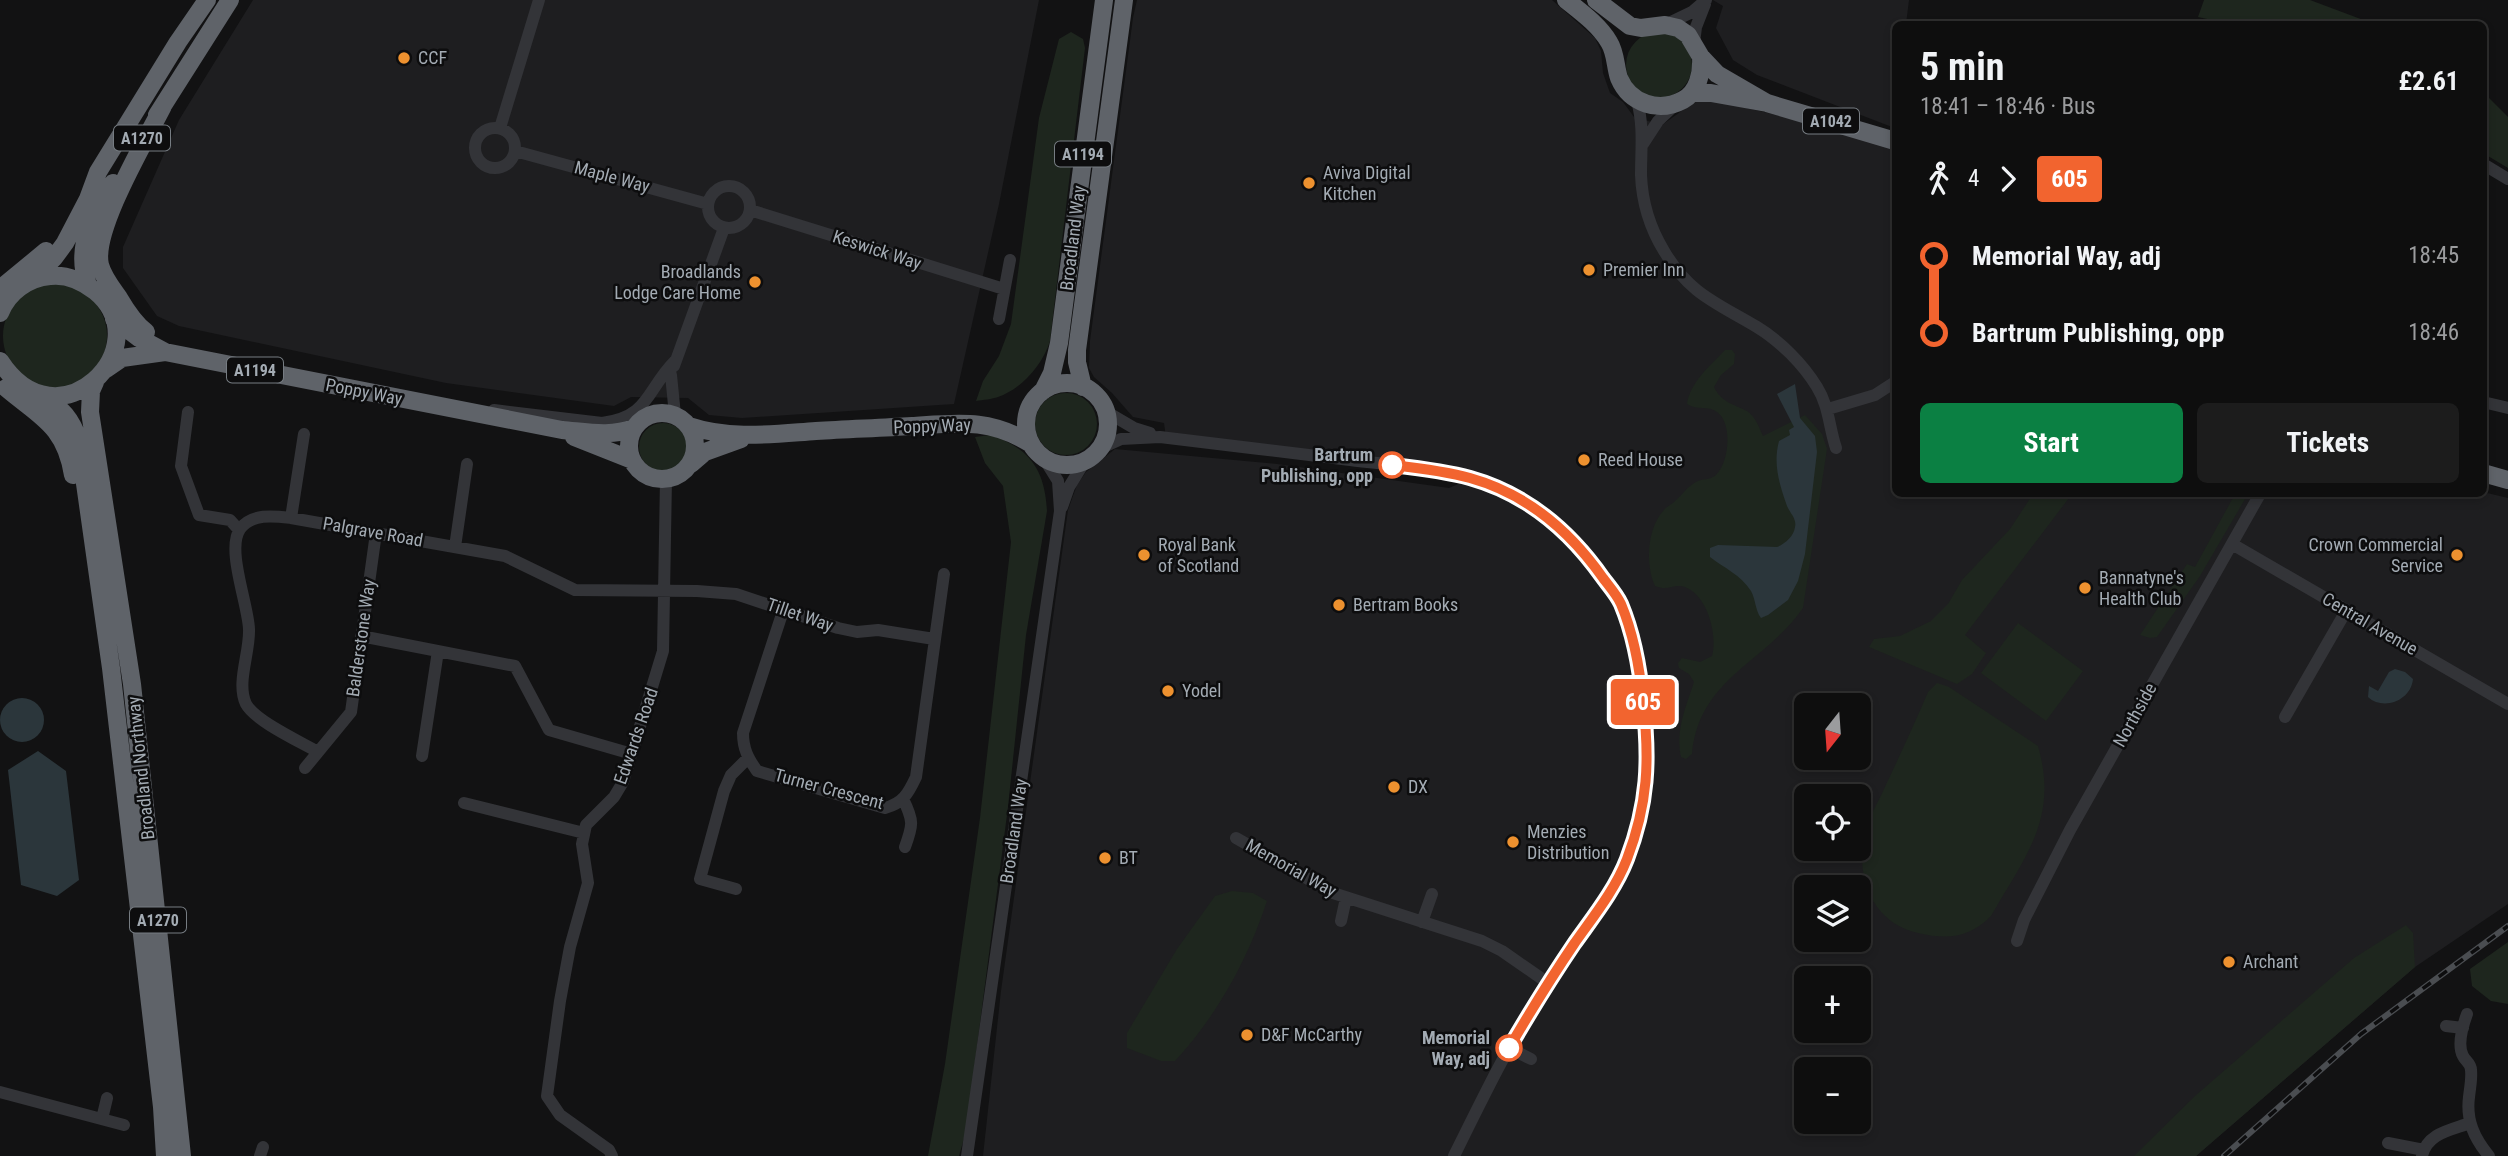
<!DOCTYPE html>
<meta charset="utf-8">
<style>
:root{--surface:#0e0e0e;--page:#1c1c1c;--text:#f1f3f6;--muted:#9b9c9e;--line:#2e2e2e;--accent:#0b8043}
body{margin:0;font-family:"Roboto Condensed",sans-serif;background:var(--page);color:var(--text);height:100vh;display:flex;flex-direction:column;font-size:26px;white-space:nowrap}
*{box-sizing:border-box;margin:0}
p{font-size:23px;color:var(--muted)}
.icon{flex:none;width:38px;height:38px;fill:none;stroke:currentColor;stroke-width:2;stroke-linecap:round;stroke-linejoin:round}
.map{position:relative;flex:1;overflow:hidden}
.sheet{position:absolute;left:1892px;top:21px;width:595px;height:476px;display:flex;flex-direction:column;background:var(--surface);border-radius:10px;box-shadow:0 4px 10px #0003,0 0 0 2px var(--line)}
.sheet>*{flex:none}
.badge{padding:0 14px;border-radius:5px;font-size:24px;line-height:46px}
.needle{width:46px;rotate:197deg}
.fabs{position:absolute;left:1794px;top:693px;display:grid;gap:14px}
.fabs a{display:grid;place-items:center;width:77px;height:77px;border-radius:10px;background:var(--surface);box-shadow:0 4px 10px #0003,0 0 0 2px var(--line);font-size:35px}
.map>.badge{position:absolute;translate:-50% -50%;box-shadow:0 0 0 4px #fff}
.legs{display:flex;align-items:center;gap:10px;height:77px;padding:0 28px;font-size:23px}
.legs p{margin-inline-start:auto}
.overview{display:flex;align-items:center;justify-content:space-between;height:119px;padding:0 28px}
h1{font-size:38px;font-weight:700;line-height:52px}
.cta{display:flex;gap:14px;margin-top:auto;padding:14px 28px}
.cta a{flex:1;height:80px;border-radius:10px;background:var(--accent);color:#fff;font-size:28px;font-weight:700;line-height:80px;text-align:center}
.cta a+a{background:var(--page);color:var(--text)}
ul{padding:0 28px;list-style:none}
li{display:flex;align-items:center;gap:24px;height:77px;font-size:26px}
li i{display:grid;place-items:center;width:10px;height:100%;margin:0 9px;background:currentColor}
li i::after{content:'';width:18px;height:18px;margin:-9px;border:5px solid;border-radius:50%;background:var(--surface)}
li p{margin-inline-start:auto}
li:first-child i{background:linear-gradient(#0000 50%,currentColor 0)}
li:last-child i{background:linear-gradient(currentColor 50%,#0000 0)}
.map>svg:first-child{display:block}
.built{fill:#1e1e20;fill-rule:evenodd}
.green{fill:#1e261e}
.water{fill:#2b363b}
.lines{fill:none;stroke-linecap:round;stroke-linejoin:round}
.minor{stroke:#333438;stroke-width:12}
.highway{stroke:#5f6369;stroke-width:18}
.rail-casing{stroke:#4a4d51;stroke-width:6}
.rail{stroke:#0d0d0e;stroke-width:3.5;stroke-dasharray:10;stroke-linecap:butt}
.line-1-casing{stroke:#fff;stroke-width:16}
.line-1{stroke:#f2642f;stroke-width:10}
.poi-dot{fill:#ed912f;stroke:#0d0d0e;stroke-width:2.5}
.stop-1-dot{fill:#fff;stroke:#f2642f;stroke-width:3.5}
.labels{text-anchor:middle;stroke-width:5;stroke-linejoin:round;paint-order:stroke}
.shield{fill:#0d0d0e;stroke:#767c82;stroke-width:2}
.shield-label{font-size:16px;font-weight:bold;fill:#a3abb3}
.poi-label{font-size:18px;fill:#a3abb3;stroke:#0d0d0e;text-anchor:start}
.street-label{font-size:18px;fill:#a3abb3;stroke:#0d0d0e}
.stop-label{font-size:18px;font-weight:bold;fill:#a3abb3;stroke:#0d0d0e;text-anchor:end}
</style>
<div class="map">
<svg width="2508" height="1156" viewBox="0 0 2508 1156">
<rect width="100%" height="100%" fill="#121213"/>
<path class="built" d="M253 0H1039L999 204 954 404 742 418 709 415 688 398 631 397 614 406 446 383 179 326 157 316 123 268V247L179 120Z
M1137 0H1552L1595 38 1601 51 1603 73 1610 93 1623 102 1634 117 1662 125 1697 100 1725 103 1820 125 1895 148V494L2483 492 2508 498V904L2415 967 2196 1156H983L1001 991 1068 510 1077 485 1086 472 1115 449 1277 464 1449 488 1470 479 1166 437 1164 423 1133 417 1112 393 1094 377 1089 368 1090 341 1133 18ZM1806 705H1858V758H1806ZM1806 796H1858V849H1806ZM1806 887H1858V940H1806ZM1806 978H1858V1031H1806ZM1806 1069H1858V1122H1806Z
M1713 0H1909L1906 24H1895V101L1892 127 1757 75 1733 60 1716 28 1723 6Z"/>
<path class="green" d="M2204 0H2310L2374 24H2230L2198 17Z
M1071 32 1083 39 1085 48 1050 341C1043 364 1022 389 998 397 992 399 983 400 976 401L983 381 999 356 1011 324 1039 118 1059 39Z
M1626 65a33 33 0 1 1 66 0a33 33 0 1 1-66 0Z
M2483 92 2508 117V168L2483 153Z
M3 336a52 52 0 1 1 104 0a52 52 0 1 1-104 0Z
M1725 350H1732L1735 354 1734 364 1721 375 1714 387C1721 402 1733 404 1747 411 1755 416 1759 427 1763 436L1805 415 1822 434 1827 449 1803 608C1765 663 1699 678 1692 754L1686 759 1681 757C1675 730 1686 707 1694 682L1689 674 1679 668 1678 663 1682 658 1700 662 1712 656C1718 635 1707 591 1681 586 1671 585 1668 591 1655 586 1645 564 1647 528 1664 510 1667 506 1673 504 1676 500 1683 494 1688 486 1696 482 1703 478 1709 481 1716 475 1729 463 1733 423 1717 412 1708 405 1697 411 1687 404 1690 382 1711 365 1725 350Z
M1035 424a31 31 0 1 1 62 0a31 31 0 1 1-62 0Z
M639 447a24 24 0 1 1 48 0a24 24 0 1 1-48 0Z
M990 435C1030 448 1045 470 1047 511L1026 635 1008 807 966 1131 959 1156H928L945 1064 980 818 1011 542 1003 486 985 463 975 437Z
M2033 494H2072L1965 635 1986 653 1972 674 1957 684 1869 647 1874 639 1900 636 1931 621 1948 604 1962 580 2010 529Z
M2235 494H2248L2200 576 2157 637 2150 638 2140 635 2187 564 2195 567Z
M2018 623 2083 671 2046 721 1981 673Z
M1937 683 1949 687 2038 746C2059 819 2025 856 1991 916 1969 938 1948 940 1918 933 1882 925 1863 895 1862 859 1862 851 1861 841 1864 833 1868 818 1878 803 1884 789 1899 757 1914 725 1928 692Z
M1232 891 1253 893 1267 901C1248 959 1217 1016 1175 1061H1161L1127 1048V1033L1177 949 1215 896Z
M2406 925 2413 933 2415 967 2196 1156H2134L2195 1096 2354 958Z
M2508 942V1004L2491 1001 2472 986 2470 969Z"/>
<path class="water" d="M1795 384 1800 418 1815 436 1817 452 1805 554 1798 581 1788 600 1768 615 1761 618C1755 610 1756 600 1751 591 1741 575 1724 568 1710 557V548L1718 545 1777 547C1785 544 1794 536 1795 527 1797 519 1790 513 1787 506 1779 483 1773 464 1779 441L1790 435 1789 430 1794 427 1777 394Z
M2395 669 2405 672 2413 679C2411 701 2383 711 2368 697L2369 686 2378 691 2389 672Z
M0 720a22 22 0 1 1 44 0a22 22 0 1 1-44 0Z
M38 751 66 771 79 880 57 896 21 885 8 770Z"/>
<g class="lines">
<path class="minor" d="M1665 25 1692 12 1706 0
M1694 43 1696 27 1705 4
M1637 101C1644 126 1641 149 1641 175 1642 201 1650 228 1664 251 1689 294 1717 303 1757 327 1780 341 1803 364 1817 387 1829 406 1829 427 1836 448
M500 128 539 0
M475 148a20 20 0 1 1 40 0a20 20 0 1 1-40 0Z
M1643 144 1658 121 1676 104
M515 151 708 204
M2483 164 2508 179
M708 207a21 21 0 1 1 42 0a21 21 0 1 1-42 0Z
M750 210 1004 289
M999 319 1010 260
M674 366 724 228
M671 375 675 415
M2483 402 2508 408
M1828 409 1875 395 1895 382
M494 410 602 423C650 417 646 390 675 361
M1105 411 1134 428 1150 433
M188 412 181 466 199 515 230 520 239 530
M1099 449 1121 439 1160 437C1223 445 1287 452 1350 460 1390 465 1433 467 1472 479 1528 496 1571 531 1604 579 1609 586 1616 594 1620 602 1631 622 1635 649 1639 672 1651 736 1652 799 1627 860 1609 905 1573 942 1547 983 1512 1038 1483 1097 1454 1156
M1062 507 1069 487 1085 461
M291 518 304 434
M2232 544 2508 704
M455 547 467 464
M784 608 743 733C743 749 748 758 757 771L885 808C903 803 908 794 916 777L944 574
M361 636 515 666 549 730 632 754
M2285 717 2346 611
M318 752C301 742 255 721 246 704 236 683 250 653 249 629 248 604 226 549 240 529 252 513 274 516 291 518L505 556 575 590 697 591 736 594 838 628 857 632 878 630 934 639
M422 756 438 651
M305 768 351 712 376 533
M903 799C914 821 913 825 905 847
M464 803 584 833
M1236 838 1333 893 1482 941 1502 951 1548 983
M736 889 700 879 724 791 731 775 748 758
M1341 921 1346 898
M1422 922 1432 894
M2017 941 2024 920 2070 830 2260 494
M2467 1014C2463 1025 2457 1045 2463 1056 2466 1062 2471 1063 2471 1070 2472 1078 2470 1088 2469 1097 2466 1120 2474 1138 2489 1156
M2446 1026 2463 1028
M1509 1048 1531 1059
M0 1092 124 1125
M102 1119 107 1098
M2388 1143 2424 1150
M260 1156 263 1147
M612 1156 609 1150 560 1115 547 1096 560 1001 570 947 588 883 582 844 586 825 614 797 623 782 663 651 666 479
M967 1156 1060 511 1058 481 1043 457
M2422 1156C2427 1133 2451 1130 2470 1123"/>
<path class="highway" d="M1566 0C1581 12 1599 25 1609 42 1616 53 1615 66 1619 78 1630 104 1659 113 1683 100 1698 92 1702 73 1701 57
M1596 0 1630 26 1641 28 1665 25 1678 28 1688 35 1701 57 1717 74 1767 103
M1692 93H1711L1767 103 1895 141
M157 115 230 0
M32 280 54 258 65 243 88 199 98 172 178 42 207 0
M88 285C74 248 93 214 113 183
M0 289 46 251
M0 313C8 292 28 278 50 276 66 274 82 281 95 291 162 346 58 451 0 361
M114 319 139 338 165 352 562 430C587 432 611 437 634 428
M146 332C134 323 126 310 119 298 112 288 103 277 100 265 92 230 146 140 163 106
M106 369 122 358 165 352
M95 382 91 391 90 412 132 684 182 1156
M1026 424a41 41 0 1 1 82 0a41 41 0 1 1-82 0Z
M1083 387 1077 362V350L1124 0
M6 388C40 417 65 425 73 475
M1043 391 1052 373 1059 343 1104 0
M42 395C63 410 71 418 79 441L111 668 162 1107 165 1156
M629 446a33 33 0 1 1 66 0a33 33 0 1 1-66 0Z
M689 426C731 440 773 434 816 431 848 429 880 428 912 426 958 423 990 418 1031 444
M574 437 632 460
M691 464 705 452 741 439
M2483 473 2508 480"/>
<g class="rail-casing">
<path id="rail" d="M2224 1156 2361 1034 2508 926"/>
</g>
<use href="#rail" class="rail"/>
</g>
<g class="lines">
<g class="line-1-casing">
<path id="line-1" d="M1392 465C1418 468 1445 471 1470 478 1527 494 1570 531 1603 578 1609 586 1617 595 1621 604 1634 635 1640 670 1643 702 1650 760 1648 804 1627 859 1615 890 1593 917 1574 944 1551 978 1530 1012 1509 1048"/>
</g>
<use href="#line-1" class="line-1"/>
</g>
<g class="poi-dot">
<circle cx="404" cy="58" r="7"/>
<circle cx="1309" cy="183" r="7"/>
<circle cx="1589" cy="270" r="7"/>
<circle cx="755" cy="282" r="7"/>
<circle cx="1584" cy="460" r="7"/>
<circle cx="1144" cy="555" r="7"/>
<circle cx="2457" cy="555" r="7"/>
<circle cx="2085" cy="588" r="7"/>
<circle cx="1339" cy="605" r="7"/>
<circle cx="1168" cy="691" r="7"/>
<circle cx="1394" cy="787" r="7"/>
<circle cx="1513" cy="842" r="7"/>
<circle cx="1105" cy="858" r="7"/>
<circle cx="2229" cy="962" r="7"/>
<circle cx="1247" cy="1035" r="7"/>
</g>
<g class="stop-1-dot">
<circle cx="1392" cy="465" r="12"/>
<circle cx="1509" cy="1048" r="12"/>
</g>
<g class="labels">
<g class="shield">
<rect x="1803" y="108.5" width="56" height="25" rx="5"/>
<rect x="114" y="125.5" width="56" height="25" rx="5"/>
<rect x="1055" y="141.5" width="56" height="25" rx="5"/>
<rect x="227" y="357.5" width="56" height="25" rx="5"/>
<rect x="130" y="907.5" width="56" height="25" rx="5"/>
</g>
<g class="shield-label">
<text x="1831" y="127">A1042</text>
<text x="142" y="144">A1270</text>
<text x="1083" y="160">A1194</text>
<text x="255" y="376">A1194</text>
<text x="158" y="926">A1270</text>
</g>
<g class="poi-label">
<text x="418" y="64">CCF</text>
<text x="1323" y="179">Aviva Digital<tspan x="1323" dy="21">Kitchen</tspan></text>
<text x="1603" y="276">Premier Inn</text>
<text x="741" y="278" text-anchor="end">Broadlands<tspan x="741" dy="21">Lodge Care Home</tspan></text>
<text x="1598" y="466">Reed House</text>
<text x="1158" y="551">Royal Bank<tspan x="1158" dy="21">of Scotland</tspan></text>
<text x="2443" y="551" text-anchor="end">Crown Commercial<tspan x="2443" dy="21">Service</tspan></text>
<text x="2099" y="584">Bannatyne's<tspan x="2099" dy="21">Health Club</tspan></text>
<text x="1353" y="611">Bertram Books</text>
<text x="1182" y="697">Yodel</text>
<text x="1408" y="793">DX</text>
<text x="1527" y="838">Menzies<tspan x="1527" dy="21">Distribution</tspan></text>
<text x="1119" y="864">BT</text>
<text x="2243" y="968">Archant</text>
<text x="1261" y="1041">D&amp;F McCarthy</text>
</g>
<g class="street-label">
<text transform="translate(612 177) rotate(15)" y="6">Maple Way</text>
<text transform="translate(1073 238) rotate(-83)" y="6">Broadland Way</text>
<text transform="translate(877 250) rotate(18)" y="6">Keswick Way</text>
<text transform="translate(364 392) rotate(11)" y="6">Poppy Way</text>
<text transform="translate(932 426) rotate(-2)" y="6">Poppy Way</text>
<text transform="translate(373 532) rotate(10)" y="6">Palgrave Road</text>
<text transform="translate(800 615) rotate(19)" y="6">Tillet Way</text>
<text transform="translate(2370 624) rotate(30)" y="6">Central Avenue</text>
<text transform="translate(361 638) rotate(-82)" y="6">Balderstone Way</text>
<text transform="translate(2135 715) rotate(-61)" y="6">Northside</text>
<text transform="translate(636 736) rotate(-71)" y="6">Edwards Road</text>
<text transform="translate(141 768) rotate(-96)" y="6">Broadland Northway</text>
<text transform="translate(829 789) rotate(15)" y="6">Turner Crescent</text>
<text transform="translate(1014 831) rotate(-82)" y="6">Broadland Way</text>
<text transform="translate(1291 868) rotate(29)" y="6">Memorial Way</text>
</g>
<g class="stop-label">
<text x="1373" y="461">Bartrum<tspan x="1373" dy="21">Publishing, opp</tspan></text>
<text x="1490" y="1044">Memorial<tspan x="1490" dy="21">Way, adj</tspan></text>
</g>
</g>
</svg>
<div class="fabs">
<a><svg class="needle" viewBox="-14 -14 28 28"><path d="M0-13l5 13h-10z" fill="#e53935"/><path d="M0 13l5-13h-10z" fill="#9b9c9e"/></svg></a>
<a><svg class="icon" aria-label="locate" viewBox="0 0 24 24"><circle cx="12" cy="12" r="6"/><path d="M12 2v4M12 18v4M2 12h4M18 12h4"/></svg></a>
<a><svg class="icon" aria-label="layers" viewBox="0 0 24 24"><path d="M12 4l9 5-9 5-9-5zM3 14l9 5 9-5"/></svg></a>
<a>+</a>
<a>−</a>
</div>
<b class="badge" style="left:1643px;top:702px;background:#f2642f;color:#fff">605</b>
<section class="sheet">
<div class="overview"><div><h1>5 min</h1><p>18:41 – 18:46 · Bus</p></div><b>£2.61</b></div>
<div class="legs"><svg class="icon" aria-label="walk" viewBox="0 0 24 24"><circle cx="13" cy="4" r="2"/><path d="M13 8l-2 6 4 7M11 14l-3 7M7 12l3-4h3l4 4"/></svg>4<svg class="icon" aria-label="forward" viewBox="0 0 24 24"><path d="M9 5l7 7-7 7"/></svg><b class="badge" style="background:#f2642f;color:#fff">605</b></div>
<ul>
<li><i style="color:#f2642f"></i><b>Memorial Way, adj</b><p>18:45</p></li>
<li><i style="color:#f2642f"></i><b>Bartrum Publishing, opp</b><p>18:46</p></li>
</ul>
<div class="cta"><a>Start</a><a>Tickets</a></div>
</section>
</div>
